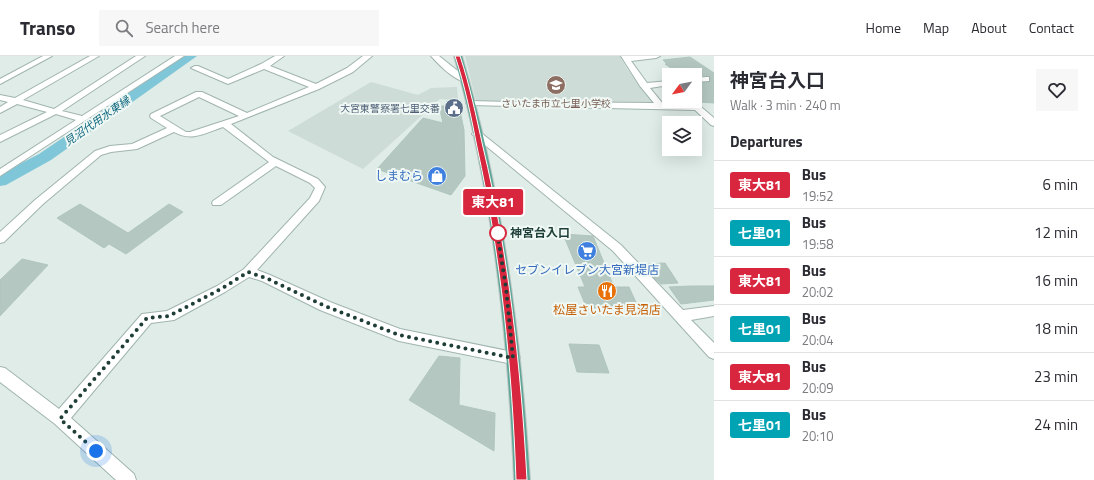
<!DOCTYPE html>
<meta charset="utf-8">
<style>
:root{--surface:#fff;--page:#f7f7f7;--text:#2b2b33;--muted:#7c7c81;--line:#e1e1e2}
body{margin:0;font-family:"Titillium Web","Noto Sans JP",sans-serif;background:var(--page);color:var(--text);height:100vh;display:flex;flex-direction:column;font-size:15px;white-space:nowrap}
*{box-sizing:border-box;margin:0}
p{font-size:13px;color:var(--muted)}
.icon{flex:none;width:22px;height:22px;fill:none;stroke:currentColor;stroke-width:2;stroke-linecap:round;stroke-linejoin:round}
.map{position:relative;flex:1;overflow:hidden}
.details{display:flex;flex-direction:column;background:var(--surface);width:380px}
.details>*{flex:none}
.badge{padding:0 8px;border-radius:3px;font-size:14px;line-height:26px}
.needle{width:26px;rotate:238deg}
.tools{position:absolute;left:662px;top:12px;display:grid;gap:8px}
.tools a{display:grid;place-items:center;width:40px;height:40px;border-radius:0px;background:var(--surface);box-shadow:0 4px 16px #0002;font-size:20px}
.you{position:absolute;width:20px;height:20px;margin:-10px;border:3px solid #fff;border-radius:50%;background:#1a73e8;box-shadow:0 0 0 6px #1a73e833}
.map>.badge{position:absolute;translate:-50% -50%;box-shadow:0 0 0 2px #fff}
h2{padding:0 16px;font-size:15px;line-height:36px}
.round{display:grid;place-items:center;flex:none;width:42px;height:42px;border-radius:0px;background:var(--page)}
.head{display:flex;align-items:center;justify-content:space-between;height:68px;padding:0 16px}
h1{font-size:19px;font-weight:700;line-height:30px}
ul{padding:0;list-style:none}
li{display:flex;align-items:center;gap:12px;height:48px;padding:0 16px;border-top:1px solid var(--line)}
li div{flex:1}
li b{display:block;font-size:15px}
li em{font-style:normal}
li .badge{min-width:44px;font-weight:700;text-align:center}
header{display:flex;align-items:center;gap:24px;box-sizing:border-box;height:56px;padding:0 20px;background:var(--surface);border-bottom:1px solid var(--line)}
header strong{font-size:19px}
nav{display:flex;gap:22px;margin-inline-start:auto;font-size:14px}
.search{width:280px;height:36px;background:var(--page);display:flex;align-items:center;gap:10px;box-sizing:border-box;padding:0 14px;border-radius:0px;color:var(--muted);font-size:15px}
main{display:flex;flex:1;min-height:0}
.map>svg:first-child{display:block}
.built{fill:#cddcd6}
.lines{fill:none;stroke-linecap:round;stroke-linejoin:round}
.canal{fill:#7fc7d8;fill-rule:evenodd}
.building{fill:#b4c7c0;stroke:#b0c6be}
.minor-casing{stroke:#a1b4af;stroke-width:2}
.major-casing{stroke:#c0c9c7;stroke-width:2}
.minor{fill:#fff;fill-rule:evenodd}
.major{fill:#5ea797;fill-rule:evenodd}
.line{fill:#d7263d;stroke:#fff}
.walk{stroke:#1e3e37;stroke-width:4;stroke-dasharray:0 7.2}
.stop-dot{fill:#fff;stroke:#d7263d;stroke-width:2}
.labels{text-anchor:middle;stroke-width:4;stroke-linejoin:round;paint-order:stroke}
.far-education-label{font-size:10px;fill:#785e54;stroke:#eff8f4}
.far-service-label{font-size:10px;fill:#4e5e75;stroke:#eff8f4;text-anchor:end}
.far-water-label{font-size:11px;font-style:italic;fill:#116980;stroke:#eff8f4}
.shop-label{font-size:12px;fill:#366cbe;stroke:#eff8f4;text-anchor:end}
.stop-label{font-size:12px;font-weight:bold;fill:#1e3e37;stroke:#eff8f4;text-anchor:start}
.food-label{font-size:12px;fill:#c56008;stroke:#eff8f4}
</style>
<header>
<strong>Transo</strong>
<div class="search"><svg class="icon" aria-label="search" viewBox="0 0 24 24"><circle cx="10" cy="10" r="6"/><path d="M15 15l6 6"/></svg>Search here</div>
<nav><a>Home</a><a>Map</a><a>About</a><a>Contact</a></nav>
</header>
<main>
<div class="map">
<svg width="714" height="424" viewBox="0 0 714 424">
<rect width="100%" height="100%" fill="#dfece7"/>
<path class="built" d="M465 0H620L627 13 653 46 649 47H524L476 45Z
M371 26 418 39 431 32 457 31 458 44 440 43 363 113 288 75Z"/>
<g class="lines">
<path class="canal" d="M183 0H197L51 104 6 129 0 130V118L39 98Z"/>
</g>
<path class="building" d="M690 1 714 17V47L700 46 695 40V27L710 26V20L681 19 665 8H667L663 4Z
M439 50H459L464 74 465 120 451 139 377 113 423 62 443 67Z
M80 148 128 177 169 148 183 156 126 198 109 188 104 192 57 162Z
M563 178 593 180 614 231H629L639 253H587L578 231H585Z
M22 203 48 209 0 260V224Z
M665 207 678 227 661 228 654 222 646 208Z
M691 230H714V244L681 248 669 231Z
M569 288 599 289 609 317 577 316Z
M439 300 460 302 459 349 495 357 494 395 409 344Z"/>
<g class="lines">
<g class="minor-casing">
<path id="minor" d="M43 0H52L0 28V23Z
M90 0H99L23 44 54 53 136 0H145L62 55 82 60 175 0H184L0 120V113L76 64 56 58 0 86V79L47 56 17 48 0 57V51L8 46 0 44V39L15 42Z
M275 0H284L270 10 316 28 347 12 363 0H372L353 16 319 33 231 68 273 101 318 123 325 131 319 145 257 214 270 219 330 246 400 273 513 296 518 298 520 302 518 306 513 308 399 285 320 254 262 225 249 221 225 236 174 264 151 267 71 362 134 418 136 424H116L55 368 0 326V311L5 312 59 353 142 258 167 255 217 230 244 213 310 142 315 132 310 127 276 110 221 149H213L212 147 213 145 269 106 223 71C205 77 192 86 174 76L137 93 111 96 101 99 43 148 4 186 0 187V176L35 144 95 95 110 90 132 88 167 72 151 62 150 60 151 58 196 36H202L247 57 309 31 264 13 228 28 191 12 195 10H198L228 23 261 8ZM199 41 239 60 190 76H186L160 60Z
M431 0H439L469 24 465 26C453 23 440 10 431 0Z
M621 0H660L656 2 631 5 647 27 669 25V29L650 32 663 48 700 50 714 62V70L711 69 695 54 470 49 466 47 470 45 515 46 654 47 640 30Z
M706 21H709V25L695 26V22Z
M477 75 480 76 621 189 683 254 714 250V260L691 264 714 287V303L709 301 613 195 474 80 472 78 474 76Z"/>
</g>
<g class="major-casing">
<path id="major" d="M454 0H462C503 138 521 281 530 424H514C508 281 493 138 454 0Z"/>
</g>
<use href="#minor" class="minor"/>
<use href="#major" class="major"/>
</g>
<path class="line" d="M455 0H460C470 30 476 60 483 91 509 200 521 312 527 424H516C512 312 501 200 477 91 471 60 465 30 455 0Z"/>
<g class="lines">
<path class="walk" d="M96 395 60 363 147 262 169 260 221 233 248 216 266 222 325 250 399 279 513 302 506 232 497 175 498 177"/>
</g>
<defs>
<g id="school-disc" transform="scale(1)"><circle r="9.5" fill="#8d6e63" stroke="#eff8f4"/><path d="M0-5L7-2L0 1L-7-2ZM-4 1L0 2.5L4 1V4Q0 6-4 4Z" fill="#fff"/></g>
<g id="civic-disc" transform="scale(1)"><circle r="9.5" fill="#5c6f8a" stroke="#eff8f4"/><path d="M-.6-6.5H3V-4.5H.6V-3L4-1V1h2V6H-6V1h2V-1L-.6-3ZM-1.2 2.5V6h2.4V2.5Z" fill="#fff"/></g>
<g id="shop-disc" transform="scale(1)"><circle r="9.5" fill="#3f7fe0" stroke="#eff8f4"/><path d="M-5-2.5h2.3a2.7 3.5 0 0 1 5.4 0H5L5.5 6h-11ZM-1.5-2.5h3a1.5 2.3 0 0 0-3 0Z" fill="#fff"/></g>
<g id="supermarket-disc" transform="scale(1)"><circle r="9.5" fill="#3f7fe0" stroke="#eff8f4"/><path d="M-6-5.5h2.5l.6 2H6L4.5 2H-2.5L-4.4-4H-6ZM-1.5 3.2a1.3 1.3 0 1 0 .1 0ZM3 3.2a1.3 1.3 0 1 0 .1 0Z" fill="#fff"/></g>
<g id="restaurant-disc" transform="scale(1)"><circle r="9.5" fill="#e8710a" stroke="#eff8f4"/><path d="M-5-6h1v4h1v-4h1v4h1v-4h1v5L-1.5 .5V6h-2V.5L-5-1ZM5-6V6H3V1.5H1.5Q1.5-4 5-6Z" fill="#fff"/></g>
</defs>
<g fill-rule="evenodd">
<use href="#school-disc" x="556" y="29"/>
<use href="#civic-disc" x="454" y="52"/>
<use href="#shop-disc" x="437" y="120"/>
<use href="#supermarket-disc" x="587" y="195"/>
<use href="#restaurant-disc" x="607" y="235"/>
</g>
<circle class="stop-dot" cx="498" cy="177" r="8"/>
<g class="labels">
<g class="far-education-label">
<text x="556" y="51">さいたま市立七里小学校</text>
</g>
<g class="far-service-label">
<text x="440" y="56">大宮東警察署七里交番</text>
</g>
<g class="far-water-label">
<text transform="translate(97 65) rotate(-35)" y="4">見沼代用水東縁</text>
</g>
<g class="shop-label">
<text x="423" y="124">しまむら</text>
<text x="587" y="218" text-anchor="middle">セブンイレブン大宮新堤店</text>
</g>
<g class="stop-label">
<text x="510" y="181">神宮台入口</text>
</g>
<g class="food-label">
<text x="607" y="258">松屋さいたま見沼店</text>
</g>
</g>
</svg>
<div class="tools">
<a><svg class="needle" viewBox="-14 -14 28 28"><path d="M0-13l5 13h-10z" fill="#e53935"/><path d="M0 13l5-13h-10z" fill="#7c7c81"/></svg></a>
<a><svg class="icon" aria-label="layers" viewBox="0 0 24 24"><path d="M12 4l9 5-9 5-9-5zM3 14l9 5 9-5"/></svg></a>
</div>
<div class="you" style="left:96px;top:395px"></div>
<b class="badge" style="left:493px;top:146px;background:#d7263d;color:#fff">東大81</b>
</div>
<section class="details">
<div class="head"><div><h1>神宮台入口</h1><p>Walk · 3 min · 240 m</p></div><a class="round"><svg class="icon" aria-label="heart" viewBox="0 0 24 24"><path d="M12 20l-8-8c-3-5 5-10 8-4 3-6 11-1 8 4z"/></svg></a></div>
<h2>Departures</h2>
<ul>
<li><span class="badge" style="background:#d7263d;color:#fff">東大81</span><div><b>Bus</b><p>19:52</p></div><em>6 min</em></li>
<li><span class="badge" style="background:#00a3b4;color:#fff">七里01</span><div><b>Bus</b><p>19:58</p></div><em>12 min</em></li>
<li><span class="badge" style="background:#d7263d;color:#fff">東大81</span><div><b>Bus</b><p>20:02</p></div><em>16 min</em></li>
<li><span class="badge" style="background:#00a3b4;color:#fff">七里01</span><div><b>Bus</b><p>20:04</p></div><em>18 min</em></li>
<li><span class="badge" style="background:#d7263d;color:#fff">東大81</span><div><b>Bus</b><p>20:09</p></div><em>23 min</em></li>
<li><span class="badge" style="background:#00a3b4;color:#fff">七里01</span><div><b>Bus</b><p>20:10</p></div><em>24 min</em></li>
</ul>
</section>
</main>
